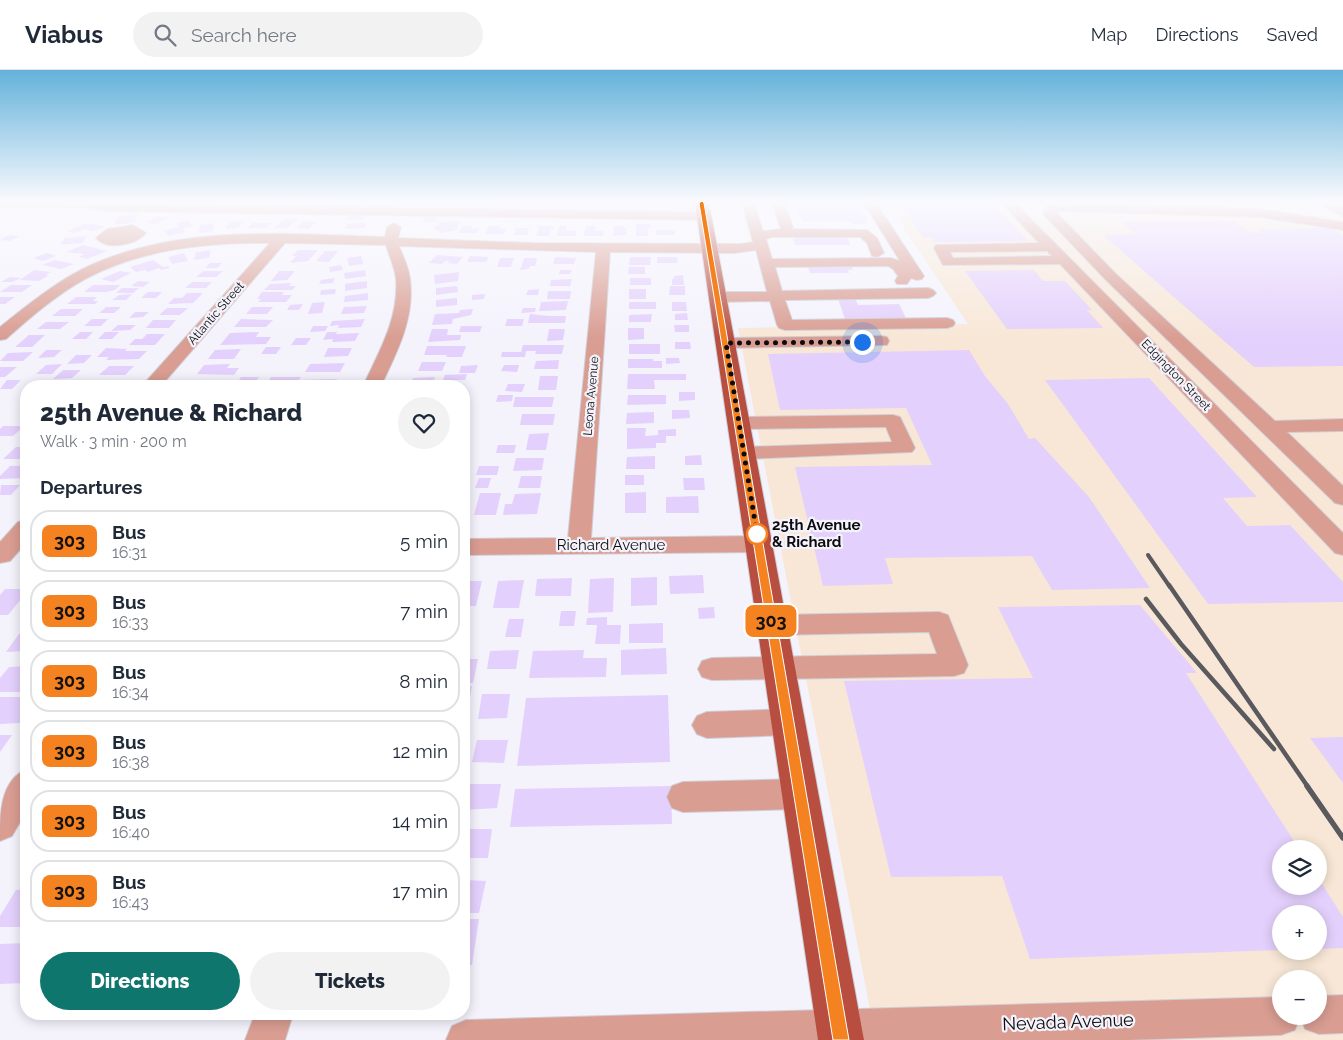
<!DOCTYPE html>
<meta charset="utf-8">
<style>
:root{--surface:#fff;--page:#f2f2f3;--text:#1f2937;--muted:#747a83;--line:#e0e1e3;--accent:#0f766e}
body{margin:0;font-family:Raleway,sans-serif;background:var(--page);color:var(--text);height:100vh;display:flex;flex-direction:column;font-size:19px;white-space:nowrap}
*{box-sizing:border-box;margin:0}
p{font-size:16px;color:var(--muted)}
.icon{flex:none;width:28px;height:28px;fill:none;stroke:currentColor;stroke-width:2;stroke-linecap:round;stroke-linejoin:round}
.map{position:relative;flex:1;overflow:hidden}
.drawer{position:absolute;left:20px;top:310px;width:450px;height:640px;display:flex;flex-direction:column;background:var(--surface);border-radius:20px;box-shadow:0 2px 12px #0003}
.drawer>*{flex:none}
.badge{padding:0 10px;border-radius:8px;font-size:18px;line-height:32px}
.controls{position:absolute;left:1272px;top:770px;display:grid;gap:10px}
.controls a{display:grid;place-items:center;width:55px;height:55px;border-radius:50%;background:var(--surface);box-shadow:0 2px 12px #0003;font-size:25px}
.you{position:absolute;width:25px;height:25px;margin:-12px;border:4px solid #fff;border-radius:50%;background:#1a73e8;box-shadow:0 0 0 8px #1a73e833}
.map>.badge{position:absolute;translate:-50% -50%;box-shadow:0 0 0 2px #fff}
h2{padding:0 20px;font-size:19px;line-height:45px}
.round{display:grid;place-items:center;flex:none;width:52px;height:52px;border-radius:26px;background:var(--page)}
.summary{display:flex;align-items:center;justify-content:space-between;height:85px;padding:0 20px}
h1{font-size:24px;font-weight:800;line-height:38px}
.cta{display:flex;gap:10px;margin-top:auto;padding:10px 20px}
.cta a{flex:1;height:58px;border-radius:30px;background:var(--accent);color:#fff;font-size:20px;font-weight:800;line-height:58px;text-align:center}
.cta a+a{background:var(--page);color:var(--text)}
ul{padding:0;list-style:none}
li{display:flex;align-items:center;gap:15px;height:62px;margin:0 10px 8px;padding:0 10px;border:2px solid var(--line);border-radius:20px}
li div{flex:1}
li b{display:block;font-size:19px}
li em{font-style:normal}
li .badge{min-width:55px;font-weight:700;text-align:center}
header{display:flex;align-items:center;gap:30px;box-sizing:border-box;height:70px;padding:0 25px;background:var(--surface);border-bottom:1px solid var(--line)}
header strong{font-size:24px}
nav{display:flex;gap:28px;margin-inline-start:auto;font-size:18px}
.search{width:350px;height:45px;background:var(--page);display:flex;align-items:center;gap:12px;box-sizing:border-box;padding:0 18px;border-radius:28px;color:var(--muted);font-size:19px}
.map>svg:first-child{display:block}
.industrial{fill:#f8e7d6;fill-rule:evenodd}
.building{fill:#e4d0fc}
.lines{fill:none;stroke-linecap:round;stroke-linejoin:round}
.minor-tunnel{stroke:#d1d0d8;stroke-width:14;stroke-dasharray:14 7;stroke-linecap:butt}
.minor-casing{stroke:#cfced6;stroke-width:2}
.major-casing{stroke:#cfced6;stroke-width:2}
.minor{fill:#d99d92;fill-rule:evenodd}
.major{fill:#b74e3f;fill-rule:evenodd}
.rail-far2{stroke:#59595e;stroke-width:4}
.rail-far1{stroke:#59595e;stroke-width:4.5}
.rail{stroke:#59595e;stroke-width:5.5}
.line{fill:#f58220;stroke:#fff}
.walk{stroke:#0c0c0f;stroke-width:5;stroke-dasharray:0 9}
.stop-dot{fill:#fff;stroke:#f58220;stroke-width:2.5}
.labels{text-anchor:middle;stroke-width:4.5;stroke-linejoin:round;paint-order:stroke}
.far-street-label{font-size:12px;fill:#0c0c0f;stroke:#f4f3fc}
.stop-label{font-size:15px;font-weight:bold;fill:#0c0c0f;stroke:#f4f3fc;text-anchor:start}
.street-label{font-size:15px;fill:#0c0c0f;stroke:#f4f3fc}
.near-street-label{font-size:18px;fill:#0c0c0f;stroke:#f4f3fc}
</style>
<header>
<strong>Viabus</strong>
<div class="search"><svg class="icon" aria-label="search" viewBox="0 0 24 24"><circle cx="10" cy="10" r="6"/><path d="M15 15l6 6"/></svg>Search here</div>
<nav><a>Map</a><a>Directions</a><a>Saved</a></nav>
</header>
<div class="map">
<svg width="1343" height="970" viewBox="0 0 1343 970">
<rect width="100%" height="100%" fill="#f4f3fc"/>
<path class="industrial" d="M887 133H1244L1343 139V970H876L738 258 968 254ZM1281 779H1319V816H1281ZM1281 844H1319V881H1281ZM1281 909H1319V946H1281Z"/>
<path class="building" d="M414 133H469L461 141H410Z
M502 133H618V135H597V138H536L537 136H525L524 139H499Z
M621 133H681V135L642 136 621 135Z
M797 133H858L868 151H864L866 154H853L851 151H803L801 147H799L794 134Z
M902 136H995L1028 171 934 172 931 167H923Z
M139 143 135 152 114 155 118 146Z
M349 145H367L363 150 345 149Z
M437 145 436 152 423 153 424 146Z
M160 146 169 148 156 154 146 152Z
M284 149H297L287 158H274Z
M188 150 193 156 182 158 185 162 168 166 164 160 179 157 176 153Z
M244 151 238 158 225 159 231 152Z
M303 151 316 152 309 159 296 158Z
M452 151H460L457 160 441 163 433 157 440 155 437 153Z
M1233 151 1252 163H1263L1257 159 1331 158 1343 165V296L1254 297 1103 165 1136 164 1121 152Z
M214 153 213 161 199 163 200 155Z
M253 153H271L266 158H247Z
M366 153 364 158 345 159 347 154Z
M85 154H93L105 157 93 161 85 159 76 163 67 161Z
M636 154H651V158H648V166H636Z
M462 156H472L471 159 480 158 477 163H458Z
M489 156H501L500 159H506L504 164H485Z
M539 156H554L553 159H551L549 166H536Z
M559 156H567L566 161H577L576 166H557Z
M586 156H596L595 161H604L603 166H584Z
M614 156H624L623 158H627L626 165 613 166Z
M516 158H529L527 165H514Z
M656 160H675V165H656Z
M9 165 20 166 10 171 0 170Z
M87 166 82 173 60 175 65 168Z
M792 166H846L851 175H795Z
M83 175 107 181 87 189 79 187 85 184 66 182Z
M211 180 209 188 194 190 196 182Z
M298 180H318L308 191 290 193 296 186H292Z
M325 181H338L329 192 316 191Z
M47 183 56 186 43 191 33 188Z
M184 183 188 191 172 194 168 187Z
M437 185 463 187 457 194 448 193 450 191H445L442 194 429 193Z
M361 186 363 194 349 196 347 188Z
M470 186 489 187 486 192H467Z
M555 187 576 188 574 194H553Z
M630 187H651L650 195H629Z
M657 187H677L678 193H657Z
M500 188H514L511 197H497Z
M524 188H537L535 196H530L529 199 520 200Z
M55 190 74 194 61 199 42 195Z
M153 190 163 197 168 196 170 198 161 200 159 198 148 202 145 200 136 202 130 197Z
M210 193H222L217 198H205Z
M807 194 851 195 853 200H848L849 203H810Z
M341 195 343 200 330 202 329 197Z
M629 197H645V204H628Z
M34 200 51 202 45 205H49L39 211 20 210Z
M365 200 366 206 345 209 344 203Z
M560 200H572L570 204H559Z
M1034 200 1043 211H1065L1092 240H1087L1103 258 1007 259 965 201Z
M120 201 131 203 113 212 101 209Z
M203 201H223L216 207H196Z
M279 201H295L287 210 271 211Z
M459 202 458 211 435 214 434 205Z
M683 205 684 215H672V209H674V206Z
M10 207 21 208 12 212H1Z
M335 208 333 213 319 214 321 210Z
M630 208H651V215H630Z
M572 209 570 216H550L551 210Z
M138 211 150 212 143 217 131 216Z
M367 211V218L345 221V214Z
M192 212H212L206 218H185Z
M291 213 289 216H296L292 220H264L270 214Z
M11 215H32L22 222H0Z
M93 215H120L115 220 106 222H84Z
M457 216 458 222 436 225V218Z
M670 216H685V225H669Z
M122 218H139L133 223H116Z
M336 219 335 224 320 225 321 220Z
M539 219 538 225H526L528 220Z
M629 219H646V229H629Z
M548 221H571L570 229H547Z
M148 222H162L156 228H141Z
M262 222H284L282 225H292L286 232H258L261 229H257Z
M187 223H203L193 233 168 234 174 228H182Z
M368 223V230L344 232 345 226Z
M132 224 126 230H112L119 225Z
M485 224 484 229 472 230V225Z
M837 226H854L858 235 899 234 907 250 851 251 845 249Z
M0 227H15L5 234H0Z
M76 227H97L93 231H98L95 234H67Z
M457 228V235L436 237V230Z
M568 231 566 240 539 241 541 232Z
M325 232 322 243 308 244 312 233Z
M629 232H656V239H629Z
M672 232H686L687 241H672Z
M303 234 299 240H287L290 235Z
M367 236 364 243 341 244 344 237Z
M106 237H121L114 243H99Z
M252 237H273L267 244H246Z
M167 238H188L180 245H159Z
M523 238H536L535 242 521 243Z
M61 239H83L75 246H52Z
M473 239 471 245 453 249 452 254 432 255 435 244 459 243 460 240Z
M135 242H149L143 247 129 248Z
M687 243 688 250H675V244Z
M530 244 549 246H566L565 253H528Z
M652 244 651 252H629V245Z
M92 249H108L101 256H84Z
M241 249 273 250 266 257H234Z
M365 249 361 257 338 258 339 255 330 256 332 251Z
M507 249H524L522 256H505Z
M153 250H176L169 258H146Z
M46 252H69L60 259H37Z
M118 255H136L130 260 111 261Z
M674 255H689V262H675Z
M313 256H328L325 261 310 262Z
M461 256H482L480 262H459Z
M628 258H644V269L628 270Z
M432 259H448L447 265H461L460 270 428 272Z
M549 259H565L563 270 547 271Z
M80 262H93L86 269H72Z
M105 262H119L112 269H98Z
M259 262 256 267H271L266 274 220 275 230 263Z
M327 262H337L336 264 359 263 355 271 332 272 333 269 323 270Z
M147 264H165L155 275H129L135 269H142Z
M29 265H45L32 277H15Z
M296 268H311L306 275H291Z
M675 272H690L691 279H675Z
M629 274H660V284H629Z
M523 275H564L562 284H535L536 281H526L525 287H501L502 282H521Z
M427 276H466L462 287H446L447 285H424Z
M266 277H281L276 284H261Z
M106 278 127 279 125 281H147L139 289 106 290 109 287H97Z
M328 278H352L348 286 324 287Z
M241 279 234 289H208L215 280Z
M46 280H62L54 287 38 288Z
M969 280 985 306 1008 334 1029 369 1035 368 1089 427 1150 518 1052 520 1032 486 885 488 893 514 823 516 795 397 932 395 906 338 780 340 768 284Z
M33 282 23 291H0L8 283Z
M76 285H92L84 293 67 294Z
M666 288H679L680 293 666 294Z
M628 289H653V291H662V298H628Z
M559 290 558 299H534L536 291Z
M422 292H446L442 301H418Z
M345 293 340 302H305L310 294Z
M62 294 52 304H36L46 295Z
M230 294 227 298H239L234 305 197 304 204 295Z
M478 295 475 303H459L461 296Z
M504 295H519L517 302 501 301Z
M109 296H134L125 305H99Z
M0 297H17L5 307H0Z
M63 300H81L72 308 53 309Z
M467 304 465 310H443L445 305Z
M628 304H686V310H654L655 319H627Z
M540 306H558L556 320H538Z
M241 307H259L253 316H235Z
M271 307H301L299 310 337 309 333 316 266 315Z
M435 307 432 316H410L413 308Z
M1149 308 1257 427 1223 428 1247 456 1290 455 1343 512V532L1208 534 1045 310Z
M7 310H21L12 319H0Z
M190 311H211L207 316H185Z
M119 312 115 316H96L99 313Z
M508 314H525L522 322 505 321Z
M679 322H695V330L679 331Z
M498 325H513L512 331 496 332Z
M628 325H666V334L627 335Z
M515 327H554L552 337H513Z
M672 340H689L690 348 672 349Z
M654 342V353L626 354 627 343Z
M522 344H555L553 355H520Z
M3 356H24L13 366H0V359Z
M627 358H646L645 366 658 365V360L676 359V366H666V373H656V378L627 379Z
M549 363 546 380H526L529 364Z
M498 375H516L514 383H496Z
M16 377H26V389H3Z
M701 385 702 395H685V386Z
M655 386V399H626L627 387Z
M516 388H544L542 400 513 401Z
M10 396H26V408L0 409V406Z
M479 396H499L497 405H476Z
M625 405H644V415H625Z
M521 406H542L540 418H518Z
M479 408H491L488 418H475Z
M683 408H704L705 420H684Z
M1 415H20L11 425H0Z
M646 422V443H625V423Z
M480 423H501L496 445H474Z
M541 423 537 444 503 445 505 434H512L515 424Z
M698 426 699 443H666V427Z
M703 505 704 523 670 524 669 506Z
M657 507V535L631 536V508Z
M572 508 571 526H535L537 509Z
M614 508 613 542 588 543 590 509Z
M524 510 519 538H493L498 511Z
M464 511H482L476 536H467L464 546Z
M5 519H26V523L8 545H0V525Z
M1140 535 1197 603H1186L1299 779H1281V816H1319V809L1343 847V878L1319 879V844H1281V880L1030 889 1002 806 891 807 844 611 1033 608 998 537Z
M714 537 715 548 699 549 698 538Z
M561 541H576L574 556H559Z
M607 547V555H621L620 574H595L597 555H586L587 548Z
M509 549H524L521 567H505Z
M663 553V573H629V554Z
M19 564H26V581L6 582Z
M666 578 667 604 621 605V580Z
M519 580 516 599H487L490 581Z
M584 580 583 588H607L606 607 529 608 533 581Z
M464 589H478L473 613H464Z
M26 596V622H0V608L9 597Z
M464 616H472L467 643H464Z
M482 624H510L507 648 478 649Z
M668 625 670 692 517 696 526 628Z
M0 627H26V644L20 653 0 654Z
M0 665H12L0 682Z
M1343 667V713L1310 668Z
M477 670H508L504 693 472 692Z
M467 714H501L497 738 464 740Z
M671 716 672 754 510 757 515 719Z
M464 759H492L488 788H464Z
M464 810 486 811 479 843H464Z
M16 820H26V857H0V846Z
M464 849H479L472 895H464Z
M26 873V913L0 914V874Z"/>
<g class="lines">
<path class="minor-tunnel" d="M625 133V135
M665 133V136"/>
<g class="minor-casing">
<path id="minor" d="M0 133 704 142 710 146 704 150 109 141 91 138 0 137Z
M742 133H754L763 161 781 159 772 133H784L793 157 791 159 867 160 877 168 884 183 877 187 872 186 867 173 860 167H772L766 169 772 189 891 188 900 191 864 133H876L924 206 922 209 917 210 911 208 907 214H897L895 211 898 206 893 199 888 196 775 197 782 221 928 218 933 220 936 223 933 226 928 228 785 230 792 250 947 248 953 250 955 253 953 256 947 258 785 260 779 258 777 255 770 231 718 232 713 230 710 227 713 224 718 222H767L756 180 734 183 610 182 591 468 759 466 767 468 771 474 767 480 759 482 464 485V469L568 468 596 182 399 176C403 186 409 198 410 209 415 248 397 282 381 316H363C379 282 399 248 396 209 395 198 389 186 386 175L285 173 161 316H142L270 173C207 172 142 179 85 209 56 225 31 247 6 269L0 270V257C29 234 58 210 91 195 183 154 288 164 385 167L387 157 394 153 401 157 398 168 533 173 741 174 753 172Z
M1002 133H1015L1343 463V485L1335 483 1060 194 943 195 934 178 936 175 1039 173ZM1047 181 1052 186 953 188 950 182Z
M1058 133 1259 139 1343 152V160L1259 147 1059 141 1056 142 1115 203 1275 351 1343 349V361L1287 362 1343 416V435L1335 433 1105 209 1045 146 1043 143 1047 136Z
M1320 133H1335L1343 137V146L1322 136Z
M133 155 146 163C136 175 107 181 96 168L107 159Z
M881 266 887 267 889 271 887 275 725 278 719 277 717 273 719 269 725 268Z
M893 345 900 347 915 378 912 382 744 389 737 387 734 383 737 379 744 377 892 372 886 357 739 359 732 357 729 353 732 349 739 347Z
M26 450V473L10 491 0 493V472L18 452Z
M939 542 948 545 968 595 964 603 954 606 712 610 702 607 698 599 702 591 712 588 937 584 929 562 772 565 763 562 759 555 763 548 772 545Z
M788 639 798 643 803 652 798 661 788 665 707 668 697 664 692 655 697 646 707 642Z
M26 699V742L12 766 0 771C0 743 0 712 26 699Z
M800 709 811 714 816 724 811 734 800 739 683 742 672 738 667 727 672 716 683 712Z
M1343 925V963L1319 964 1305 959 1300 946 1295 960 1281 965 1127 970H446L452 956 466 950 1281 927V946H1319V926Z
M255 944H293L285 970H245Z"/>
</g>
<g class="major-casing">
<path id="major" d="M695 133H709L864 970H818Z"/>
</g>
<use href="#minor" class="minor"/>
<use href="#major" class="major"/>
<path class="rail-far2" d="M1148 485 1170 517"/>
<path class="rail-far1" d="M1169 515 1308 717
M1146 529 1181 574 1274 679"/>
<path class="rail" d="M1307 716 1343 768"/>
</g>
<linearGradient id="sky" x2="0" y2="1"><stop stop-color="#64b2da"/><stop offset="0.49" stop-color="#fafafe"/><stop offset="1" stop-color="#fafafe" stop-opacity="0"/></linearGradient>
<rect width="1343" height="269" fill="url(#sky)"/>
<path class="line" d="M702 131 704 133 849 970H833L699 133Z"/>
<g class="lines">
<path class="walk" d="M757 464 726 273 862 272"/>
</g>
<circle class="stop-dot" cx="757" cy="464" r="10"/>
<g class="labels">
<g class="far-street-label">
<text transform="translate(216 243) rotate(-49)" y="4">Atlantic Street</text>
<text transform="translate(1176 305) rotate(46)" y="4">Edgington Street</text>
<text transform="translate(591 326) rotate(-85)" y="4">Leona Avenue</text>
</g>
<g class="stop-label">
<text x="772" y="460">25th Avenue<tspan x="772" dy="17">&amp; Richard</tspan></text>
</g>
<g class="street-label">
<text x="611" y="480">Richard Avenue</text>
</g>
<g class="near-street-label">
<text transform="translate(1068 952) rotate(-2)" y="6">Nevada Avenue</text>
</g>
</g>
</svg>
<div class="controls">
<a><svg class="icon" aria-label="layers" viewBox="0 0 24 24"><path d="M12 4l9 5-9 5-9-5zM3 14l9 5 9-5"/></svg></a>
<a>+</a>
<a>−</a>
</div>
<div class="you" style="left:862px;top:272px"></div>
<b class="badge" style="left:771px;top:551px;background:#f58220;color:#111">303</b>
<section class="drawer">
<div class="summary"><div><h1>25th Avenue &amp; Richard</h1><p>Walk · 3 min · 200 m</p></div><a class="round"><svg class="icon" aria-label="heart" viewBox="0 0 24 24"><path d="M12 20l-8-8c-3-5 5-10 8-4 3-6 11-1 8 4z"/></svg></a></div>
<h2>Departures</h2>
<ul>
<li><span class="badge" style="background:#f58220;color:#111">303</span><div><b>Bus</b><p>16:31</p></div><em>5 min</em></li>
<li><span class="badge" style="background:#f58220;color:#111">303</span><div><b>Bus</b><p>16:33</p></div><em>7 min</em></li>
<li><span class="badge" style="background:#f58220;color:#111">303</span><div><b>Bus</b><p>16:34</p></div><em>8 min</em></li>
<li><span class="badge" style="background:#f58220;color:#111">303</span><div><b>Bus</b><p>16:38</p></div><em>12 min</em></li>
<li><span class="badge" style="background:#f58220;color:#111">303</span><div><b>Bus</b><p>16:40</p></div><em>14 min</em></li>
<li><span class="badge" style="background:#f58220;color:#111">303</span><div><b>Bus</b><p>16:43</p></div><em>17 min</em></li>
</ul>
<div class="cta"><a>Directions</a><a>Tickets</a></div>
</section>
</div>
